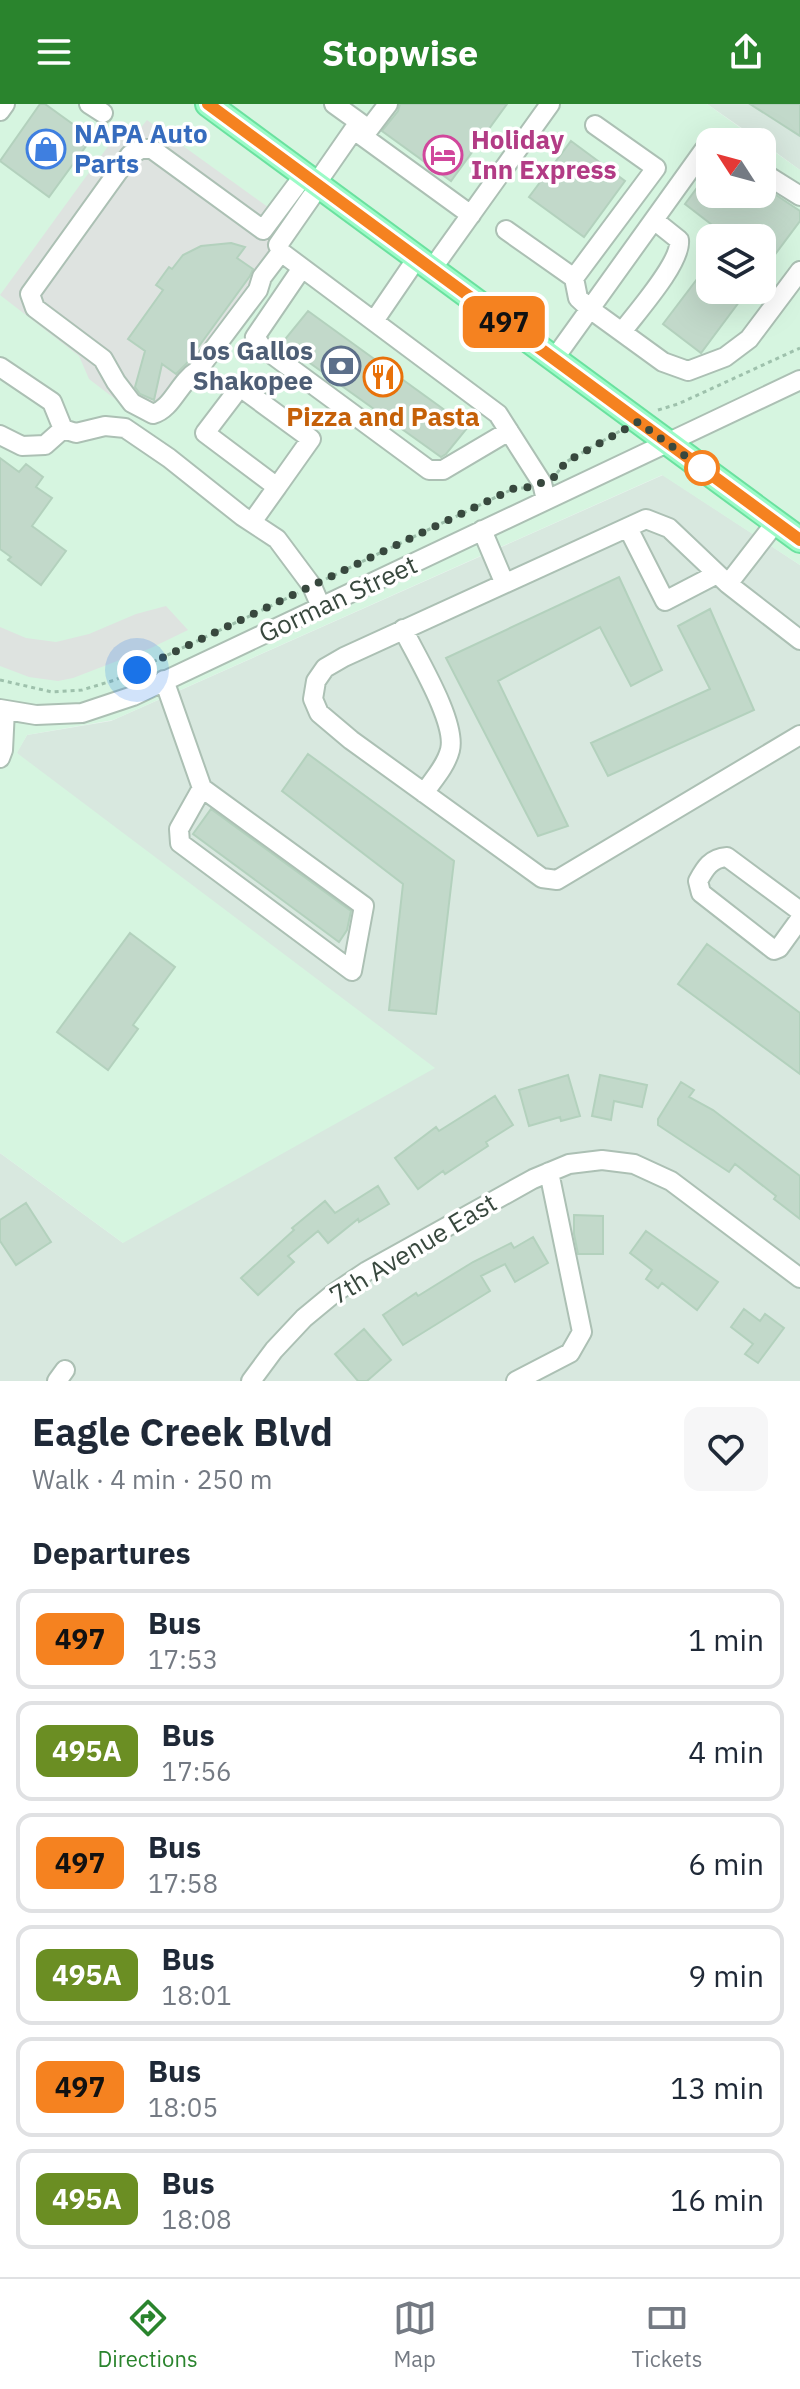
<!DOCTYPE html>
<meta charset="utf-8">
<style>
:root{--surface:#fff;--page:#f6f6f7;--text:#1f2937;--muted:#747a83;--line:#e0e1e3;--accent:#2a842d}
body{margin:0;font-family:"IBM Plex Sans",sans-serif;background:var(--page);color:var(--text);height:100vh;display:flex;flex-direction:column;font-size:30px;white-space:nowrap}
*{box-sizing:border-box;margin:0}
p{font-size:26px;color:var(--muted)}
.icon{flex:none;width:44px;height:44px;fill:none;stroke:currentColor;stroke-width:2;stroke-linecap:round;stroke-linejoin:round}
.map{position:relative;height:1277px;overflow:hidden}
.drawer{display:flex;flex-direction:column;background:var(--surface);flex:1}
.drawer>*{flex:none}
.badge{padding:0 16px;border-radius:12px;font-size:28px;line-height:52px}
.needle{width:52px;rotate:306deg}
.tools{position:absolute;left:696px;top:24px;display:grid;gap:16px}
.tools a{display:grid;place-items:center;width:80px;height:80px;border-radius:16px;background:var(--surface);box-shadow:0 8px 32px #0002;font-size:40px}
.you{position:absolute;width:40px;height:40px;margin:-20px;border:6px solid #fff;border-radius:50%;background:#1a73e8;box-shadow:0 0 0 12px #1a73e833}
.map>.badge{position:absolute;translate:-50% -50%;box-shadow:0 0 0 4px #fff}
h2{padding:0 32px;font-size:30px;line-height:72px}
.round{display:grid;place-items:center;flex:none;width:84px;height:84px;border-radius:16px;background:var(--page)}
.overview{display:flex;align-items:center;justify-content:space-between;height:136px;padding:0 32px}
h1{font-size:38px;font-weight:700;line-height:60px}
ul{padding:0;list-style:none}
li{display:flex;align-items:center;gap:24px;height:100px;margin:0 16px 12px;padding:0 16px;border:4px solid var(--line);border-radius:16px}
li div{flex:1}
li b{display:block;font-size:30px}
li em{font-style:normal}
li .badge{min-width:88px;font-weight:700;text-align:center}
header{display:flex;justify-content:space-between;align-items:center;height:104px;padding:0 32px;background:var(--accent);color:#fff;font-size:36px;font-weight:700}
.menu{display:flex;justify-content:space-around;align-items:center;height:112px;border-top:2px solid var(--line);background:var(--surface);font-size:22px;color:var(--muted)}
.menu a{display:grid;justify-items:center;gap:4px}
.menu .active{color:var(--accent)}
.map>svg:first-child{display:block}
.residential{fill:#d8e8df}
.commercial{fill:#d6f5e0;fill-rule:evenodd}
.parking{fill:#dee3e0}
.building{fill:#c2d9ca;stroke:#b3d1bd;stroke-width:2}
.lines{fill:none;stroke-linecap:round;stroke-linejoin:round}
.minor-casing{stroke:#acc0b4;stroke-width:22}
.major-casing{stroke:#6be19f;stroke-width:28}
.path{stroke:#9ec1ac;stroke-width:3;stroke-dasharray:4 4;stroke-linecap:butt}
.minor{stroke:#fff;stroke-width:18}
.major{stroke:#9cfbc7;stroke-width:24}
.line-casing{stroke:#fff;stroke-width:18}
.line{stroke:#f58220;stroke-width:12}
.walk{stroke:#38483e;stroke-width:8;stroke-dasharray:0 14.4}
.stop-dot{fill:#fff;stroke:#f58220;stroke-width:4}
.labels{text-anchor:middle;stroke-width:7;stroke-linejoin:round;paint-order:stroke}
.shop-label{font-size:26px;font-weight:bold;fill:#366cbe;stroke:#fff;text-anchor:start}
.hotel-label{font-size:26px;font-weight:bold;fill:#b23c85;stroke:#fff;text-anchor:start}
.service-label{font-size:26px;font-weight:bold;fill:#4e5e75;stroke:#fff;text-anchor:end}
.food-label{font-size:26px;font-weight:bold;fill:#c56008;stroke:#fff}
.street-label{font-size:26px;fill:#38483e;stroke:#fff}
</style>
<header><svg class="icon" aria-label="menu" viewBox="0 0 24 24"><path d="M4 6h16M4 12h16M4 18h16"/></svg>Stopwise<svg class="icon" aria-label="share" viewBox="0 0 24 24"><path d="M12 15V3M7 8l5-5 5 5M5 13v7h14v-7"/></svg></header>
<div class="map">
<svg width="800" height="1277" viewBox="0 0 800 1277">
<rect width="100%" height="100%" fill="#eaf4ef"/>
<path class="residential" d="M707 0H800V66L762 38Z
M663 371 800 461V1277H0V1049L123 1139 17 648 27 631 111 617Z"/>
<path class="commercial" d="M0 0H707L760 38H710V90H762V39L800 66V461L662 371 113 616 27 631 17 649 435 964 123 1139 0 1049ZM710 134H762V186H710Z"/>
<path class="parking" d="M147 16 301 127 169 311 152 320 145 318 89 275 79 252 0 191 125 19 137 28Z
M166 502 188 526 151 544 73 574 58 577 29 573 0 562V523L26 534 56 538 89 530 136 510Z"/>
<path class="building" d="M40 0H45L92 34 49 93 0 57Z
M400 0H507L451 77 382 27 398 7Z
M750 0H800V32Z
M571 37 625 77 584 133 529 93Z
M710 66V90H752L759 95 767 85 800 107V117L762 168V134H729L685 100Z
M231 139 245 143 237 154 253 165 250 172 186 260 176 270 162 260 154 296 140 290 135 283 145 247 128 235 163 186 156 181 169 163 172 165 183 151 201 142Z
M710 158V186H748L701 249 663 220Z
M308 207 468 323 446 350 441 353 282 239Z
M0 354 19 368 26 360 43 373 36 383 52 394 32 422 66 447 41 481 8 456 11 453 0 445Z
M619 473 662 566 631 582 600 523 498 577 568 722 538 732 446 554Z
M710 505 754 606 608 672 591 639 710 585 678 522Z
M308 650 454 757 436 910 389 906 403 780 282 687Z
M211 705 351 807 347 826 339 838 193 730Z
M130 829 175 863 133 921 138 925 108 966 57 928Z
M707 840 800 909V970L678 880Z
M568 971 580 1012 561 1017 560 1013 529 1022 519 986Z
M600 971 647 981 642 1003 614 997 611 1016 592 1012Z
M681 978 694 986 689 993 713 1006 800 1072V1115L774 1095 776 1092 735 1060 729 1068 658 1021V1015Z
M495 992 513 1021 486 1038 488 1042 445 1070 443 1067 418 1085 395 1054 436 1023 439 1027Z
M378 1082 389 1100 359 1118 358 1115 328 1139 318 1127 288 1152 294 1158 258 1191 241 1174 294 1126 292 1124 325 1097 335 1109Z
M26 1099 51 1138 16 1161 0 1137V1116Z
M574 1111 603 1112V1150H578L574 1130Z
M646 1127 718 1178 697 1206 662 1179 658 1184 646 1175 652 1166 630 1149Z
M533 1133 548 1159 515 1178 505 1160 481 1172 490 1187 403 1241 383 1211 416 1189 418 1192 473 1158 511 1139 514 1144Z
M744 1205 760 1217 765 1210 784 1224 758 1259 745 1250 753 1240 731 1223Z
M364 1225 391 1256 367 1277H358L335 1250Z"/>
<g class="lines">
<g class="minor-casing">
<path id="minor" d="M89 0 103 9
M0 7 5 0
M359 18 369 25 388 0
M354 26 471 111
M762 68 800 92
M304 71 263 126 152 45H141L130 51 30 190 35 204 103 255 116 278 132 299 153 310C172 305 179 278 197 267L258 186 262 173 281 148 278 141 319 82
M316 80 359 18 334 0
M506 126 574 174 656 64 595 21
M281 148 498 310 542 379 546 396
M302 164 255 233 262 243 429 366H443L509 327
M432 165 550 0
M574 174 578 194 590 205 663 258 688 267 725 253 749 235 800 167
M374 217 417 154
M622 228C636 209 682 158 679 136L654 116
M554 255 704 46H710
M0 263 52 298 63 325 76 329 105 322 125 324 169 354 242 412 277 435 312 482 321 503
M0 331 22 342 45 341 63 325
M252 418 277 383 205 329 240 283 311 335 277 383
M628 424 665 497 717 470
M482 426 504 478
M728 480 776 418
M403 525C416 552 457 618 450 646 446 662 433 676 424 689
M800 536 728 480 669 424 646 415 344 553 325 564 316 577 313 595 319 609 351 636 542 774 557 776 800 631
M164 576 202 684 179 725 180 739 352 867 364 802 202 684
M0 605 36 611 82 609 133 592 800 276
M0 654 3 646 5 606
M800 807 727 753C711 754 705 764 698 777L701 789 774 846 779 844 800 815
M57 1277 65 1266
M251 1277 274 1246 304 1214 333 1190 367 1167 533 1075 569 1060 602 1056 634 1060 671 1077 800 1174
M516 1277 570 1249 582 1228 549 1068"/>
</g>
<g class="major-casing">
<path id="major" d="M208 0 800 436"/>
</g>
<path class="path" d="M658 306 678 300 800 244
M557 369 566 358 620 327
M326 475 515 384H526
M0 576 52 588 82 586 115 576 298 489"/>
<use href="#minor" class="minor"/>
<use href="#major" class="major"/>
</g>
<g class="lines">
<g class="line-casing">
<path id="line" d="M208 0 800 436"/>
</g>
<use href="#line" class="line"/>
<path class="walk" d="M137 566 515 384 532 383 554 373 566 358 638 318 702 364"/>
</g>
<defs>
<g id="shop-ring" transform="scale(2)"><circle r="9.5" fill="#fff" stroke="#3f7fe0" stroke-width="1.5"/><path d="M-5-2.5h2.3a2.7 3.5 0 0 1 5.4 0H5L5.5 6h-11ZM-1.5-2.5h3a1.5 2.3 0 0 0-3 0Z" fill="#3f7fe0"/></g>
<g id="hotel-ring" transform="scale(2)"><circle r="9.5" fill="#fff" stroke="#d1479c" stroke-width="1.5"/><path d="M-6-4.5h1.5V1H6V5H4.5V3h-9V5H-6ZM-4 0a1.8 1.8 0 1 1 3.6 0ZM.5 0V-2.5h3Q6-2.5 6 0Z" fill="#d1479c"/></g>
<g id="bank-ring" transform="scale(2)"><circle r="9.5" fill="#fff" stroke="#5c6f8a" stroke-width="1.5"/><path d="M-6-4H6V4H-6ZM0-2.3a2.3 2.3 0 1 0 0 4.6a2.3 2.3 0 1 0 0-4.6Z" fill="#5c6f8a"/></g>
<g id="restaurant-ring" transform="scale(2)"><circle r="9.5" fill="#fff" stroke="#e8710a" stroke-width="1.5"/><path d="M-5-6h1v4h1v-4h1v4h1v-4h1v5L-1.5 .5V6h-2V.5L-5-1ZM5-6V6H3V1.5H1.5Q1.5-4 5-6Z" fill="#e8710a"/></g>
</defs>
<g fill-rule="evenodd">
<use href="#shop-ring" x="46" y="45"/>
<use href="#hotel-ring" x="443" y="51"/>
<use href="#bank-ring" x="341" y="262"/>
<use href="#restaurant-ring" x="383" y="273"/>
</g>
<circle class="stop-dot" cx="702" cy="364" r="16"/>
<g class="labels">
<g class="shop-label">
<text x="74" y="39">NAPA Auto<tspan x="74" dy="30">Parts</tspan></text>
</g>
<g class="hotel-label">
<text x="471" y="45">Holiday<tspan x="471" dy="30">Inn Express</tspan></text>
</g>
<g class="service-label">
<text x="313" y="256">Los Gallos<tspan x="313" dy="30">Shakopee</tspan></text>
</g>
<g class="food-label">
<text x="383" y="322">Pizza and Pasta</text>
</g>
<g class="street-label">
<text transform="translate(338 495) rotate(-25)" y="9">Gorman Street</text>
<text transform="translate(413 1145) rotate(-31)" y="9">7th Avenue East</text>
</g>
</g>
</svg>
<div class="tools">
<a><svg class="needle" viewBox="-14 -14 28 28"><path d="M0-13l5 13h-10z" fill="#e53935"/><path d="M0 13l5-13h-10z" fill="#747a83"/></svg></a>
<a><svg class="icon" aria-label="layers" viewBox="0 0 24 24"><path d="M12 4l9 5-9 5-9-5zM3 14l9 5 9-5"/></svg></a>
</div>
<div class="you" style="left:137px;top:566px"></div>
<b class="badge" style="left:504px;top:218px;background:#f58220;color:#111">497</b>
</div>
<section class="drawer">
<div class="overview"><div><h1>Eagle Creek Blvd</h1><p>Walk · 4 min · 250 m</p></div><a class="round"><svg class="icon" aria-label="heart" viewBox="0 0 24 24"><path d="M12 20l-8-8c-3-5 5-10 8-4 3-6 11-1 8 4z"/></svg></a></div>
<h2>Departures</h2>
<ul>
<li><span class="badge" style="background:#f58220;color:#111">497</span><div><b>Bus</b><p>17:53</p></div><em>1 min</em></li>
<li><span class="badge" style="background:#6b8e23;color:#fff">495A</span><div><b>Bus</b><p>17:56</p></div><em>4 min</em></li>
<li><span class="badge" style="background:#f58220;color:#111">497</span><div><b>Bus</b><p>17:58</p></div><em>6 min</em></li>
<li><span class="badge" style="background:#6b8e23;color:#fff">495A</span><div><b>Bus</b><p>18:01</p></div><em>9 min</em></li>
<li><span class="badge" style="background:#f58220;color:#111">497</span><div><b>Bus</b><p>18:05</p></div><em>13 min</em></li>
<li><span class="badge" style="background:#6b8e23;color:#fff">495A</span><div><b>Bus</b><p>18:08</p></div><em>16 min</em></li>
</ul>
</section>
<nav class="menu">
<a class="active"><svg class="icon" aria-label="directions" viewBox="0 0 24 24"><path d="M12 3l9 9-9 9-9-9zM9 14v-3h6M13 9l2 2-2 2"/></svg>Directions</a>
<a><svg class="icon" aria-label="map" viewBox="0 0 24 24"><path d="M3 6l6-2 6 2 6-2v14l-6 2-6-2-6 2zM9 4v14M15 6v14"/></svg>Map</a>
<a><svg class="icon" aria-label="tickets" viewBox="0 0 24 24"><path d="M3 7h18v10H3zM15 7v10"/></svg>Tickets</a>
</nav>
